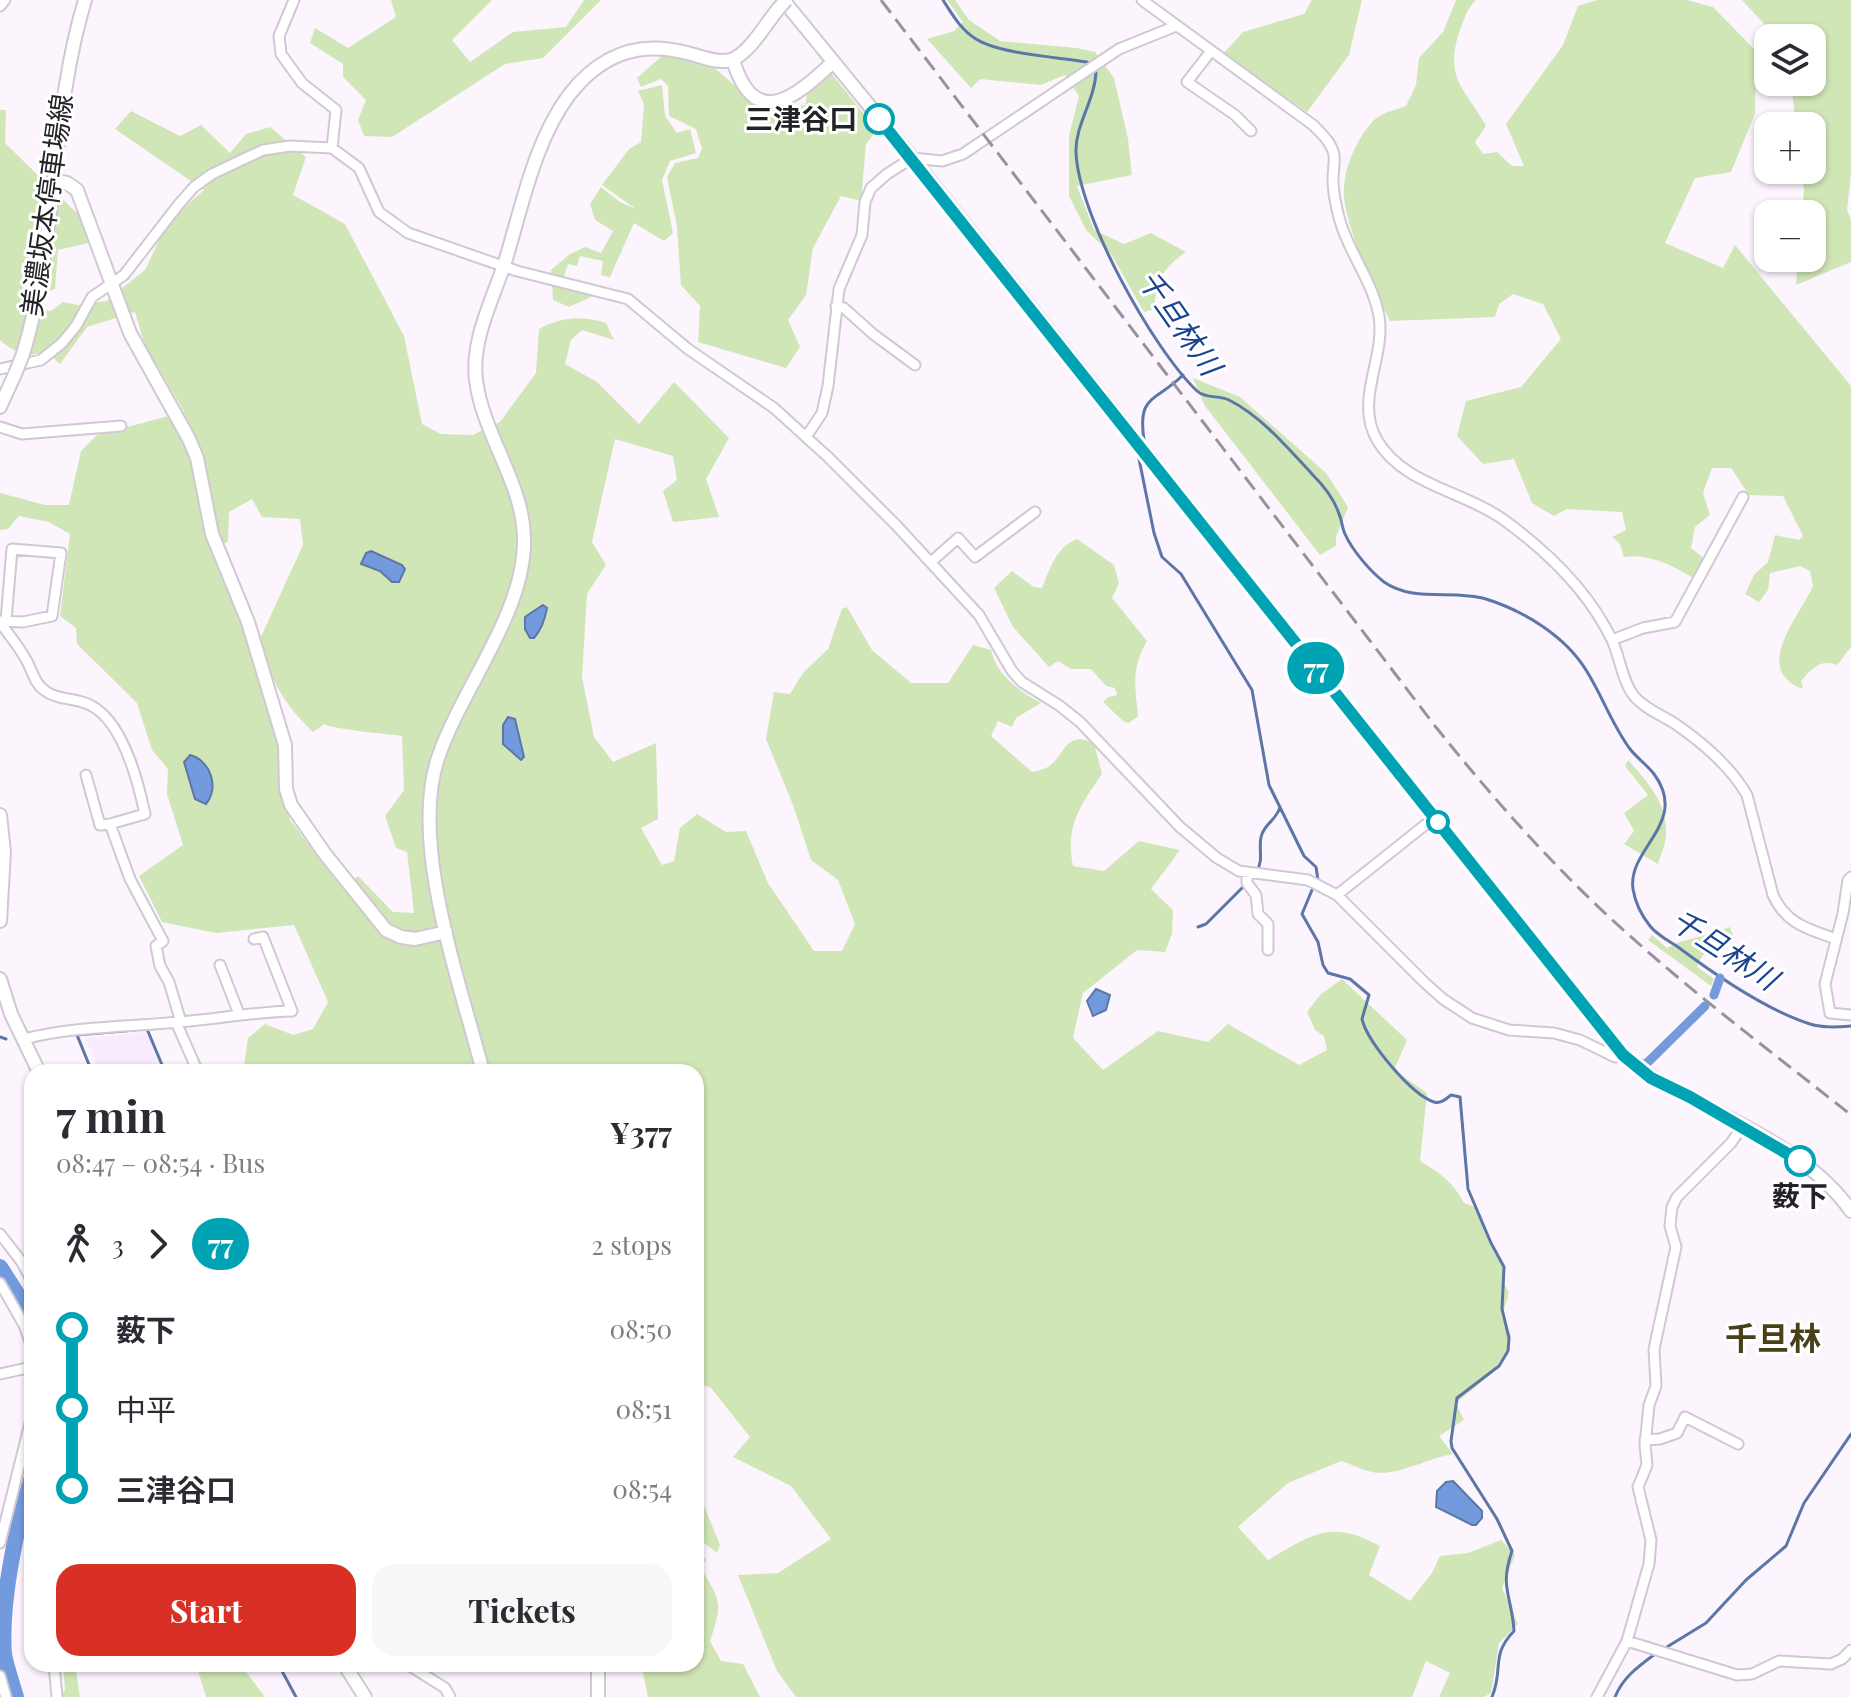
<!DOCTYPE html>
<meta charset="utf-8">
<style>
:root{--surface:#fff;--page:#f7f7f7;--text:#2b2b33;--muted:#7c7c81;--accent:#d93025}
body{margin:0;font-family:"Playfair Display","Noto Sans JP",serif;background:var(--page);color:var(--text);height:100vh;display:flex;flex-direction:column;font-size:30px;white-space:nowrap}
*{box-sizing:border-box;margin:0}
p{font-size:26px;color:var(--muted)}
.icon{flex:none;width:44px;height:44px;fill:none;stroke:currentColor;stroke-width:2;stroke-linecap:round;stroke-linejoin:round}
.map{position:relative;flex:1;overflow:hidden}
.side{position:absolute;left:24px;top:1064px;width:680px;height:608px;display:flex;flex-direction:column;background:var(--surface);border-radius:24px;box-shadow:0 2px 6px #0004}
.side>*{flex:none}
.badge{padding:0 16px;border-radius:26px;font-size:28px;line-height:52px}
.tools{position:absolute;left:1754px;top:24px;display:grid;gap:16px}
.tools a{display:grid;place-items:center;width:72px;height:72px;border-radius:16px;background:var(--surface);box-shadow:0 2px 6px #0004;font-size:40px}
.map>.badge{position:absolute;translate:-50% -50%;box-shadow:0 0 0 4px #fff}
.legs{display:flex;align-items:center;gap:12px;height:88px;padding:0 32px;font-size:26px}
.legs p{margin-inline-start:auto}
.head{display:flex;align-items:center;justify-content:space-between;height:136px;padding:0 32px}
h1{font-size:44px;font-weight:700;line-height:60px}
.cta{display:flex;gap:16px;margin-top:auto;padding:16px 32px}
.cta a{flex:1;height:92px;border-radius:24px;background:var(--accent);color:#fff;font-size:32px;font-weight:700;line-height:92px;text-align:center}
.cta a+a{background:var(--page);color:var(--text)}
ul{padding:0 32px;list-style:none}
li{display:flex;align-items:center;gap:28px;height:80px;font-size:30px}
li i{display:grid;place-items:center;width:12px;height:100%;margin:0 10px;background:currentColor}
li i::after{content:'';width:20px;height:20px;margin:-10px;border:6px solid;border-radius:50%;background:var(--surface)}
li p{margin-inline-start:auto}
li:first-child i{background:linear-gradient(#0000 50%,currentColor 0)}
li:last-child i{background:linear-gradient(currentColor 50%,#0000 0)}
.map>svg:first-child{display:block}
.built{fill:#f9ebfe}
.green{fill:#d1e6b6;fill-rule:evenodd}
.water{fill:#749ade;stroke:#5c76a7;stroke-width:2}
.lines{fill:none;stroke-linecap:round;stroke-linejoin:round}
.stream{stroke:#5c76a7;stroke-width:3}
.canal{stroke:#749ade;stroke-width:9}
.river{stroke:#749ade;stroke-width:16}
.street-casing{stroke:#d0c8d3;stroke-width:13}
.secondary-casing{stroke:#d0c8d3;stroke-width:16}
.street{stroke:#fff;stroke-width:9}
.secondary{stroke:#fff;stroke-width:12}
.rail{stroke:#98939a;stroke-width:3;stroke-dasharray:16 8;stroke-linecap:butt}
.secondary-bridge-casing{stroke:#d0c8d3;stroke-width:16;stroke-linecap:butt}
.secondary-bridge{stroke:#fff;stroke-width:12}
.line-1-casing{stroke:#fff;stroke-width:18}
.line-1{stroke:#00a3b4;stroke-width:12}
.stop-1-dot{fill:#fff;stroke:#00a3b4;stroke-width:4}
.labels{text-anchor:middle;stroke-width:6;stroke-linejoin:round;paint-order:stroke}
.stop-label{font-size:28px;font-weight:bold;fill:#252227;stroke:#fff;text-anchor:end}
.street-label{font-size:28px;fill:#252227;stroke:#fff}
.water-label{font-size:30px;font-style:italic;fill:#1a4494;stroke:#fff}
.quarter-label{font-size:32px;font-weight:bold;fill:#4a4017;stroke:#fff}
</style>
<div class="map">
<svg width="1851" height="1697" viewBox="0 0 1851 1697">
<rect width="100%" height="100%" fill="#fcf5fe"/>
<path class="built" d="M147 1032 162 1072H99L86 1038Z"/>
<path class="green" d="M391 0H492L452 40 470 62 513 32 566 27 584 0H601L543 58 505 64 392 137 364 136 358 120 366 100 343 77V64L310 43 315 28 348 48 396 17Z
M947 0H955L969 20 1000 41 1077 48 1095 52 1114 78 1128 139 1132 175 1077 186 1094 230 1124 244 1151 233 1186 252C1164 267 1154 282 1155 309L1144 312 1111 254 1086 230 1069 196V136L1079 96 1065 75 1041 85 980 79 971 88 927 39 954 31 963 22Z
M1312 0H1362L1349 55 1307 112 1224 53 1243 32 1304 14Z
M1456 0H1476C1466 10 1464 20 1459 33 1444 80 1466 89 1486 126L1475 142 1483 154 1497 152 1512 166H1524L1506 124 1563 45 1578 6 1597 0H1687L1713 7 1756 51 1755 114 1731 172 1695 178 1665 243 1723 268 1735 245 1851 386V647L1837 665C1821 659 1812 668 1801 681L1803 689C1751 670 1799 617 1813 586L1810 571 1800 566 1770 573 1768 590 1759 602 1745 594 1754 575 1768 562 1775 535 1799 540 1803 536 1783 496 1749 495 1731 468H1712L1703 493 1710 515 1695 527 1691 548 1705 559 1695 579C1673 566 1650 553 1624 557L1620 544 1612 537 1626 530 1622 512 1567 509 1554 516 1532 503 1514 459 1483 464 1457 436 1466 401 1521 387 1561 339 1543 304 1513 294 1499 304 1495 317 1390 321C1376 292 1341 219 1344 188 1345 165 1358 137 1373 121 1380 113 1396 110 1406 106L1416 85 1419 58 1443 32Z
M1742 0H1851V173L1847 210 1851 219V262L1796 285 1798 258H1812V214H1802L1804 190 1801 170H1812V126H1796L1791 82H1812V38H1777Z
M663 55 710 64 748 97 768 108 805 105 808 91 831 73 877 130 866 144 861 201 841 196 813 248 806 295 788 320 800 347 786 368 698 342 700 306 681 285 677 227 667 177 675 163 698 158 702 149 696 129 669 116 668 86 661 79 641 87 637 78Z
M662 85 665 116 677 133 690 129 696 153 670 161 662 180 673 233 664 241 634 223 610 277 601 275 603 261 580 256 577 266 568 264 562 283 593 290 591 297 569 307 553 300 551 270 570 254 585 247 601 253 613 231 595 220 590 204 601 187 620 202 636 209 602 185 629 149 641 142 644 104 638 91Z
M0 110H6L5 143 82 218 88 243 58 250 55 289 48 291 32 287 29 308 51 311 63 302 78 305 106 301 145 270 167 223 204 190 115 129 131 111 180 136 201 125 230 153 246 134 270 127 306 157 293 195 345 224 404 336 422 424 441 434 473 435 500 422 536 373 539 329C560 317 583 315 606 323L614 340 582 330 571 340 565 364 597 382 639 424 674 382 729 438 706 479 719 517 673 522 663 491 677 480 673 456 615 439 592 542 606 565 587 594 582 677 594 737 613 762 656 743 658 819 641 828 662 865 674 861 680 828 697 814 726 832 746 831 768 883 814 951H842L855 924 838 880 811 860 793 805 766 739 774 692 790 694 803 673 828 649 842 609 847 607 872 650 911 683H948L973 645 991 650C997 675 1019 691 1041 703L1016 718 1012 727 998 721 991 736 1032 772C1037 771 1041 770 1046 768 1065 758 1064 729 1094 743L1102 774C1080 806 1065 826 1073 866L1104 871 1139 841 1180 850 1151 889 1173 910 1172 934 1165 952 1137 950 1083 993 1073 1038 1103 1070 1158 1031 1208 1042 1228 1024 1299 1065 1327 1050 1324 1036 1315 1030 1307 1012 1320 995 1342 979 1407 1040 1394 1070 1427 1093 1420 1161C1439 1172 1454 1183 1464 1203L1475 1207 1492 1249 1503 1267 1502 1279 1509 1293 1502 1316 1511 1335 1508 1349 1491 1374 1456 1403 1464 1420 1439 1436 1453 1454C1428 1458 1396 1477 1372 1472 1362 1470 1351 1464 1341 1461L1288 1483 1238 1527 1268 1560C1313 1534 1330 1519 1380 1546L1369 1575 1410 1601 1432 1573 1440 1556 1468 1553 1501 1540 1515 1555 1502 1588 1518 1624 1499 1643 1491 1693 1484 1697H1439L1450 1673 1426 1661 1412 1697H796L777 1671 738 1575 778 1573 831 1539 791 1486 733 1457 750 1437 711 1388 696 1382V1072H243L248 1038 265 1024 293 1035 313 1029 328 1002 294 925 216 933 162 922 139 876 183 845 167 794 168 769 152 750 137 703 77 644 76 628 60 616 70 534 49 522 19 516 8 529 0 530V493L45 505H69L81 451 97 435 184 412 144 343 135 312 87 327 60 364 48 352C27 357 16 354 0 340ZM252 499 262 517 300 519 303 545 259 641C272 681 282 702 313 732L324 724C332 729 387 734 402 736L404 790 385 816 396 848 407 852 414 913 393 912 358 876 342 888 290 820 278 782 279 745 216 546 228 542 229 512Z
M1193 378 1240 397 1326 473 1348 507 1336 537V546L1320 555 1205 406Z
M1077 539 1114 565 1119 583 1112 598 1147 641C1131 669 1135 685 1138 716L1129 723 1123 721 1103 702 1108 697 1117 695 1115 688 1106 686 1091 669H1071L1058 661 1049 667 1013 627 994 588 1012 571 1034 587 1042 588C1050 569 1056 547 1077 539Z
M1628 760C1646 780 1668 804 1666 833 1666 843 1661 855 1658 864L1624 844 1634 831 1624 813 1648 795 1625 766Z
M1730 927 1733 935 1702 956 1697 967 1714 979 1711 986 1648 940 1652 935 1667 948C1688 937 1708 936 1730 927Z
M702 1501 720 1545 717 1553 703 1542 697 1547 706 1560 700 1567C721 1600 723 1604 710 1641L721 1661 743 1664 760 1697H648L641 1664H696V1503Z
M63 1664H75L80 1697H61L65 1689Z
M196 1664H240L265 1697H206Z"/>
<path class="water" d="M371 551 402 565 405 569 399 582H392L380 571 361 564 366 553Z
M543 605 547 608C545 619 541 630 534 638H530L525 629V617Z
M508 717 515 719 524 757 521 760 503 744V725Z
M190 755C210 760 220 787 206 804L195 799 184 762Z
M1096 989 1110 995 1106 1010 1093 1016 1087 1001Z
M1453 1481 1482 1511V1518L1476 1525H1472L1436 1507 1437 1491 1446 1482Z"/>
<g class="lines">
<path class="stream" d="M943 0C952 14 961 30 976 39 999 54 1057 57 1087 62L1096 72C1095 100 1075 125 1076 152 1078 214 1152 348 1197 391 1206 399 1219 395 1229 400 1261 416 1288 448 1312 474 1324 486 1334 498 1339 514 1342 520 1342 528 1345 534 1352 550 1370 571 1384 582 1414 603 1453 589 1486 599 1524 611 1565 636 1586 670 1602 695 1612 725 1630 749 1637 758 1647 765 1654 774 1690 823 1627 848 1633 889 1635 902 1642 916 1650 926 1657 935 1669 941 1678 947 1714 974 1766 1010 1810 1024 1823 1028 1837 1027 1851 1026
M1144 440C1137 394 1156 402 1183 375
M1138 454 1154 533 1162 557 1181 574 1252 690 1269 785 1304 856 1316 867 1318 880
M1256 872C1265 860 1257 846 1262 834 1266 823 1277 819 1280 807
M1312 890 1302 914 1318 942 1323 965 1328 973 1350 979 1369 995 1362 1019C1367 1042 1412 1095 1434 1102 1441 1104 1446 1099 1451 1095L1460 1097 1468 1189 1491 1243 1504 1267 1502 1309 1509 1338 1508 1351 1499 1366 1457 1398 1451 1441 1452 1448 1497 1519 1512 1551C1499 1589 1512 1595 1514 1631 1490 1656 1504 1668 1492 1697
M1198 927 1206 924 1243 887
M147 1029 165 1072
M0 1037 6 1039
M92 1072 77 1035 135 1030
M1662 1650 1706 1623 1746 1580 1786 1546 1804 1503 1851 1434
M272 1664 282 1671 296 1697
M1615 1697C1623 1677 1639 1666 1655 1654"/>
<path class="canal" d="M1714 995 1720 978
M1638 1062 1645 1065 1705 1006"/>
<path class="river" d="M0 1267 23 1303 32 1328
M16 1697C12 1683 7 1669 4 1655 0 1604 16 1526 32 1477"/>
<g class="street-casing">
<path id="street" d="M294 0 279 36 281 54 302 83 336 110 332 148
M1142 0 1313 125C1321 133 1332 143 1334 155 1335 162 1333 171 1333 179 1333 193 1336 207 1340 221 1349 253 1373 282 1379 316 1386 358 1354 400 1377 440 1403 485 1464 491 1504 520 1548 552 1588 590 1612 640 1620 657 1622 681 1634 696 1644 708 1661 715 1674 723 1702 742 1730 766 1747 795L1773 895C1786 924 1808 929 1836 939
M0 6 5 0
M1211 51 1187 82 1235 115 1251 131
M836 306 844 308 873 334 915 365
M0 369 41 360 62 343 76 326 92 297 124 275 179 204 194 187 212 174 263 150 290 146 332 148 359 168 379 212 408 233 517 271 628 299 688 349 774 408 828 457 896 525 979 615 1012 671 1022 682 1060 706 1080 722 1180 827 1217 858 1239 871 1308 880 1337 895 1424 982 1443 999 1472 1018 1509 1030 1554 1033 1580 1040 1615 1057 1623 1055
M0 427 22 434 121 426
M806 437 822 413 828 386 839 289 862 235 865 202 871 188 887 174 912 158 942 161 963 154 1119 49 1176 26
M931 562 958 538 975 557 1035 512
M0 621 23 622 52 616 61 553 12 549 6 621
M0 622C8 634 18 645 25 658 32 668 33 682 44 690 58 701 75 697 90 705 123 721 138 781 145 814L110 824 130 879 163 941 156 946 160 966 169 982 181 1022
M1612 640 1643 628 1675 622 1743 497
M86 775 100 825 110 824
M1247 873V883L1256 895 1258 914 1268 924V950
M1851 877 1848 880 1843 913 1825 984 1830 1013 1851 1015
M1337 895 1435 817
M220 965 239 1014
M176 1022 198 1072
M24 1039C75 1026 127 1027 179 1022 217 1019 253 1012 292 1011L263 937 254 939
M0 1234 21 1261 32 1281
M0 1283 24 1325 32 1347
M0 1374 32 1367
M1645 1440 1660 1439 1677 1433 1685 1417 1738 1444
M0 1543 32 1415
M1627 1641 1737 1675 1752 1674 1779 1661 1831 1664 1842 1659 1851 1650
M54 1664 57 1697
M407 1664 445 1688 450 1697
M0 1676 6 1697
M1597 1697 1627 1641 1649 1564 1651 1540 1638 1487 1647 1465 1645 1445 1649 1405 1656 1386 1654 1349 1676 1247 1670 1226 1672 1207 1677 1197 1731 1143 1742 1127"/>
</g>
<g class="secondary-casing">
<path id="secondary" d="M783 0 912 158 1623 1055C1644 1074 1666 1085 1691 1098 1747 1128 1813 1157 1851 1211
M733 60C755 132 796 97 833 62
M55 181 67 183 77 190 130 333 189 439 197 458 212 534 248 622 285 745 286 789 291 805 325 854 386 930 401 937 415 939 446 932
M23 354C58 239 50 116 85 0
M0 407 15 374
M0 815 4 852 0 921
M0 979 11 1014 39 1072
M483 1072C461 985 409 844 438 758 461 690 522 616 524 545 526 485 483 437 476 380 471 340 493 299 505 262 522 207 534 142 569 95 600 55 638 40 687 53 700 56 718 64 731 60 750 53 766 23 779 8
M344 1664 365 1697
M598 1664V1697"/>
</g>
<use href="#street" class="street"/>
<use href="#secondary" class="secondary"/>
<path class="rail" d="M881 0 1435 726C1495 801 1558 872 1629 935 1700 999 1777 1056 1851 1115"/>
<g class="secondary-bridge-casing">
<path id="secondary-bridge" d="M779 8 786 0
M15 374 23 354"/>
</g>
<use href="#secondary-bridge" class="secondary-bridge"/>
</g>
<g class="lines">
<g class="line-1-casing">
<path id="line-1" d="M879 119 1623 1055 1651 1078 1690 1097 1800 1161"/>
</g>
<use href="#line-1" class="line-1"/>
</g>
<g class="stop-1-dot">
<circle cx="879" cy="119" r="14"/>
<circle cx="1438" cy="822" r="10"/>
<circle cx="1800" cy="1161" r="14"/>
</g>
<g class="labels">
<g class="stop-label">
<text x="857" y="129">三津谷口</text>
<text x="1800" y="1206" text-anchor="middle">薮下</text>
</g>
<g class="street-label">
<text transform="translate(47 205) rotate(-82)" y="10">美濃坂本停車場線</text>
</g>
<g class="water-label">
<text transform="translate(1179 323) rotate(55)" y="10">千旦林川</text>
<text transform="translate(1724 950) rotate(33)" y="10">千旦林川</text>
</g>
<g class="quarter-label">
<text x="1773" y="1350">千旦林</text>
</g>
</g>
</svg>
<div class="tools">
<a><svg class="icon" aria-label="layers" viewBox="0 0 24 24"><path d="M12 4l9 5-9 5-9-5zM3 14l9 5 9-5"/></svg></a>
<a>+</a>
<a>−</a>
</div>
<b class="badge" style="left:1316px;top:668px;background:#00a3b4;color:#fff">77</b>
<section class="side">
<div class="head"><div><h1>7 min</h1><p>08:47 – 08:54 · Bus</p></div><b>¥377</b></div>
<div class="legs"><svg class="icon" aria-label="walk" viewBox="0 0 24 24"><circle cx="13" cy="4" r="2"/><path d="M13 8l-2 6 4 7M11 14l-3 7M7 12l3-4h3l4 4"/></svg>3<svg class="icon" aria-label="forward" viewBox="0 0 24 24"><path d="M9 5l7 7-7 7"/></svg><b class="badge" style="background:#00a3b4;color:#fff">77</b><p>2 stops</p></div>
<ul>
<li><i style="color:#00a3b4"></i><b>薮下</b><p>08:50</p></li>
<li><i style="color:#00a3b4"></i><span>中平</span><p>08:51</p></li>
<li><i style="color:#00a3b4"></i><b>三津谷口</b><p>08:54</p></li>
</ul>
<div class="cta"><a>Start</a><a>Tickets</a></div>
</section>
</div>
